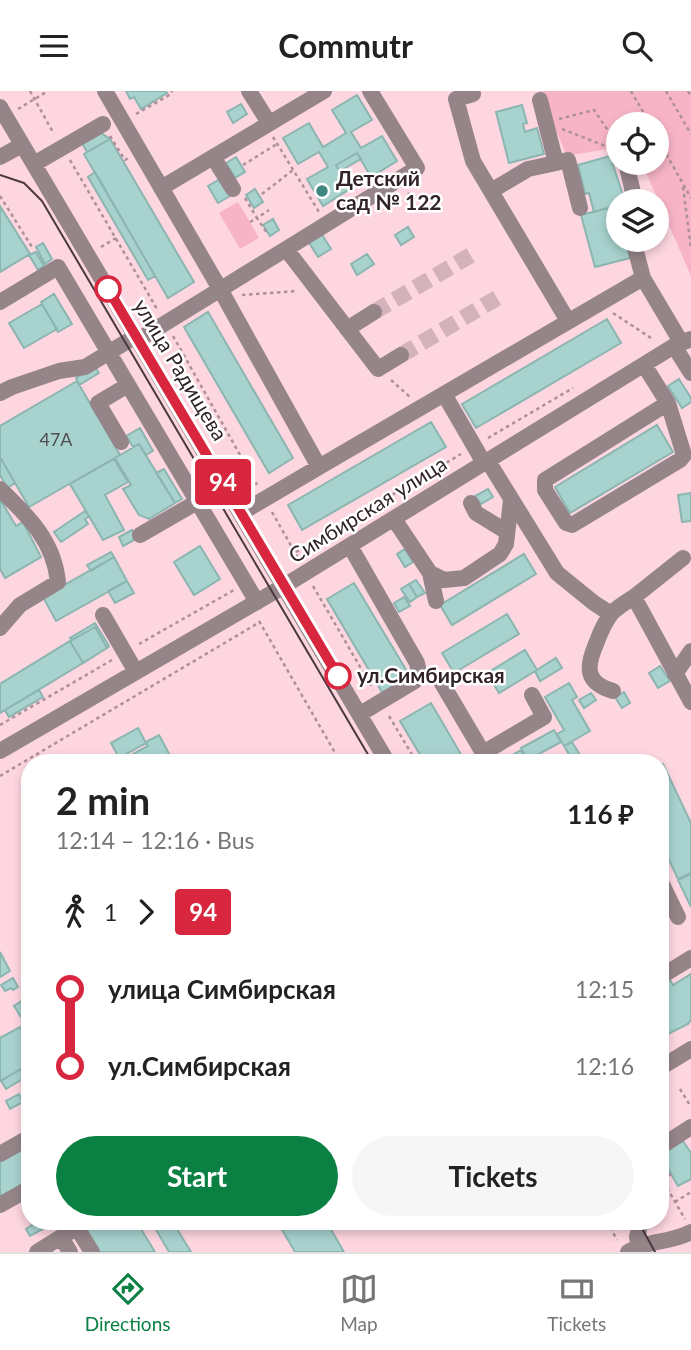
<!DOCTYPE html>
<meta charset="utf-8">
<style>
:root{--surface:#fff;--page:#f6f6f6;--text:#222;--muted:#767676;--line:#e0e0e0;--accent:#0b8043}
body{margin:0;font-family:Lato,sans-serif;background:var(--page);color:var(--text);height:100vh;display:flex;flex-direction:column;font-size:26px;white-space:nowrap}
*{box-sizing:border-box;margin:0}
p{font-size:23px;color:var(--muted)}
.icon{flex:none;width:38px;height:38px;fill:none;stroke:currentColor;stroke-width:2;stroke-linecap:round;stroke-linejoin:round}
.map{position:relative;flex:1;overflow:hidden}
.sheet{position:absolute;left:21px;top:663px;width:648px;height:476px;display:flex;flex-direction:column;background:var(--surface);border-radius:28px;box-shadow:0 4px 10px #0003}
.sheet>*{flex:none}
.badge{padding:0 14px;border-radius:5px;font-size:24px;line-height:46px}
.tools{position:absolute;left:606px;top:21px;display:grid;gap:14px}
.tools a{display:grid;place-items:center;width:63px;height:63px;border-radius:50%;background:var(--surface);box-shadow:0 4px 10px #0003;font-size:35px}
.map>.badge{position:absolute;translate:-50% -50%;box-shadow:0 0 0 4px #fff}
.legs{display:flex;align-items:center;gap:10px;height:77px;padding:0 35px;font-size:23px}
.legs p{margin-inline-start:auto}
.summary{display:flex;align-items:center;justify-content:space-between;height:119px;padding:0 35px}
h1{font-size:38px;font-weight:700;line-height:52px}
.primary-button{display:flex;gap:14px;margin-top:auto;padding:14px 35px}
.primary-button a{flex:1;height:80px;border-radius:42px;background:var(--accent);color:#fff;font-size:28px;font-weight:700;line-height:80px;text-align:center}
.primary-button a+a{background:var(--page);color:var(--text)}
ul{padding:0 35px;list-style:none}
li{display:flex;align-items:center;gap:24px;height:77px;font-size:26px}
li i{display:grid;place-items:center;width:10px;height:100%;margin:0 9px;background:currentColor}
li i::after{content:'';width:18px;height:18px;margin:-9px;border:5px solid;border-radius:50%;background:var(--surface)}
li p{margin-inline-start:auto}
li:first-child i{background:linear-gradient(#0000 50%,currentColor 0)}
li:last-child i{background:linear-gradient(currentColor 50%,#0000 0)}
header{display:flex;justify-content:space-between;align-items:center;height:91px;padding:0 35px;background:var(--surface);font-size:32px;font-weight:700}
.tab-bar{display:flex;justify-content:space-around;align-items:center;height:98px;border-top:2px solid var(--line);background:var(--surface);font-size:19px;color:var(--muted)}
.tab-bar a{display:grid;justify-items:center;gap:4px}
.tab-bar .current{color:var(--accent)}
.map>svg:first-child{display:block}
.green{fill:#f7b4c6}
.building{fill:#a8d2ce;stroke:#8bb5b1;stroke-width:2}
.lines{fill:none;stroke-linecap:round;stroke-linejoin:round}
.minor-tunnel{stroke:#d4b2bb;stroke-width:16;stroke-dasharray:16 8;stroke-linecap:butt}
.path{stroke:#ad9098;stroke-width:2.5;stroke-dasharray:3.5 3.5;stroke-linecap:butt}
.minor{stroke:#958589;stroke-width:16}
.tram{stroke:#4b393e;stroke-width:2}
.line-1-casing{stroke:#fff;stroke-width:16}
.line-1{stroke:#d7263d;stroke-width:10}
.poi-dot{fill:#408782;stroke:#fff;stroke-width:2.5}
.stop-1-dot{fill:#fff;stroke:#d7263d;stroke-width:3.5}
.labels{text-anchor:middle;stroke-width:5;stroke-linejoin:round;paint-order:stroke}
.number-label{font-size:18px;fill:#4f4f51}
.poi-label{font-size:21px;font-weight:bold;fill:#312327;stroke:#fff;text-anchor:start}
.street-label{font-size:21px;fill:#312327;stroke:#fff}
.stop-label{font-size:21px;font-weight:bold;fill:#312327;stroke:#fff;text-anchor:start}
</style>
<header><svg class="icon" aria-label="menu" viewBox="0 0 24 24"><path d="M4 6h16M4 12h16M4 18h16"/></svg>Commutr<svg class="icon" aria-label="search" viewBox="0 0 24 24"><circle cx="10" cy="10" r="6"/><path d="M15 15l6 6"/></svg></header>
<div class="map">
<svg width="691" height="1161" viewBox="0 0 691 1161">
<rect width="100%" height="100%" fill="#fdd6e0"/>
<path class="green" d="M539 0H691V185L642 72H656V33H618V56L567 65Z
M238 111 259 147 240 158 219 122Z"/>
<path class="building" d="M126 0H165L167 2 141 18 134 6 130 8Z
M357 4 372 29 351 41 361 57 382 45 397 70 371 86 357 62 336 74 350 98 323 115 307 88 328 76 319 61 298 73 283 47 309 32 323 56 346 42 332 19Z
M241 13 247 23 233 32 227 21Z
M522 14 527 32 523 33 525 41 537 37 544 63 509 72 496 21Z
M98 40 110 48 87 61 81 50Z
M110 48 194 191 168 207 84 63Z
M357 62 361 68 340 80 336 74Z
M610 65 625 110H618V126L611 128 608 117 594 121 589 102 585 103 578 74Z
M236 66 245 81 235 87 226 72Z
M95 81 155 185 148 189 88 86Z
M220 88 230 105 218 112 208 95Z
M255 98 263 111 254 117 246 104Z
M0 115 30 163 0 181Z
M608 117 614 138 610 139 611 145 618 143V149H625L630 167 595 176 581 124Z
M273 128 279 139 270 145 263 134Z
M408 136 414 146 401 154 395 144Z
M321 142 331 158 318 166 308 150Z
M43 152 52 168 45 173 36 156Z
M36 161 44 175 38 179 29 164Z
M367 163 374 173 357 184 351 173Z
M54 203 72 233 58 241 41 211Z
M42 213 57 238 24 257 9 232Z
M208 221 293 367 269 382 184 236Z
M607 228 621 252 476 337 462 313Z
M95 276 99 282 79 294 76 287Z
M679 288 691 307V311L682 317 668 295Z
M77 290 120 364 29 416 0 366V335Z
M431 331 446 356 302 439 288 414Z
M657 334 673 361 570 422 555 396Z
M140 337 153 360 146 364 139 353 133 356 126 345Z
M139 353 175 412 149 428 139 424 123 398 131 394 115 367Z
M0 366 15 392 7 397 0 384Z
M114 368 128 391 105 404 124 439 103 449 70 393Z
M164 378 182 408 175 412 156 382Z
M488 398 493 406 481 413 475 405Z
M691 402V430L682 431 678 404Z
M0 408 16 435 23 431 41 466 5 487 0 478Z
M85 420 89 425 85 428 88 433 61 451 54 441Z
M132 439 136 448 123 455 119 446Z
M200 455 220 488 194 504 174 471Z
M405 458 413 471 405 476 397 463Z
M111 461 114 466 91 480 87 474Z
M524 463 536 483 452 534 440 514Z
M114 466 127 490 56 530 43 506Z
M416 489 425 502 417 506 409 493Z
M127 490 134 502 115 512 108 500Z
M354 492 411 587 383 603 327 508Z
M409 493 417 506 410 511 401 498Z
M404 506 410 515 399 521 394 512Z
M507 523 519 543 454 582 442 562Z
M95 532 109 555 107 557 95 536 72 549 70 547Z
M95 536 107 557 83 572 70 550Z
M70 550 83 572 0 622V593Z
M525 559 537 579 499 602 487 582Z
M556 567 562 577 540 590 535 580Z
M660 575 670 590 658 597 649 582Z
M569 592 577 606 572 609 590 640 564 655 557 643 564 639 545 606Z
M39 599 43 606 9 626 5 619Z
M624 601 630 612 622 617 615 606Z
M591 602 596 609 584 617 579 609Z
M431 612 466 672H425L400 630Z
M138 637 146 652 119 667 111 652Z
M554 639 561 651 528 669 521 657Z
M159 644 174 672H121L120 670 148 655 146 651Z
M572 651 585 672H574L564 655Z
M521 659 529 672H510L507 667Z
M663 673 691 732V782L678 788 660 750V674Z
M691 783V816L678 789Z
M0 861 10 880 0 886Z
M691 883V929L688 933 660 947V895L670 889 673 894Z
M13 887 18 896 13 899 11 897 5 900 1 894Z
M26 907 30 913V921L21 926 14 915Z
M20 936 30 954V973L0 990V947Z
M21 978 26 986 6 998 1 990Z
M19 1003 23 1011 10 1018 6 1010Z
M683 1050 691 1062V1088L678 1095 660 1064Z
M30 1054V1089L0 1106V1071Z
M38 1130 43 1138 30 1145 26 1138Z
M102 1130H136L155 1161H96L84 1141Z
M151 1130H172L191 1161H169Z
M277 1130H326L344 1161H295Z"/>
<g class="lines">
<path class="minor-tunnel" d="M374 221 471 164
M401 264 497 207"/>
<path class="path" d="M30 0 54 43
M631 0 650 33
M666 0 691 43
M688 0 691 6
M18 18 48 0
M136 23 171 3 172 0
M559 28 594 19 618 54
M562 38 618 60
M110 45 125 69 128 67
M656 45 691 107
M273 46 319 121
M70 69 157 218
M243 74 277 53
M683 96 691 157
M408 102 415 109
M262 103 293 79
M0 105 32 156
M245 107 257 127 269 119
M250 131 257 127 267 142
M101 156 116 147
M242 204 298 200
M613 222 654 249
M173 245 257 394
M391 289 410 306
M488 347 573 297
M272 421 298 467
M296 461 461 363
M313 495 373 598
M259 530 341 672
M139 553 234 499
M389 625 417 672
M0 634 112 569
M0 685 260 531
M680 998 691 1016
M660 1085 685 1128
M662 1088 671 1083
M675 1111 691 1101
M43 1130 48 1138
M607 1130 617 1149"/>
<path class="minor" d="M105 0 220 198 319 376 241 422
M249 0 269 32
M472 0 473 3 456 8 473 70 568 230
M0 16 388 672
M0 66 22 54
M213 66 233 98
M556 72 568 69 580 117
M626 72 635 110
M34 73 103 33
M161 97 324 0
M491 100 528 78 556 72 540 9
M633 149 643 187 681 251
M286 158 417 77 370 0
M0 211 58 176 257 511
M347 238 374 221
M138 249 286 158 378 278 401 264
M674 255 691 282
M644 274 668 312 684 364 680 369 572 434 566 432 545 399V389L668 312
M0 302 12 296 59 280 85 276 136 245
M444 303 484 372
M121 351 98 312 128 294
M488 370 557 482 594 512 611 523
M319 376 643 187
M0 398C29 426 54 450 58 491L20 514 0 537
M471 412 476 422 507 441
M394 428 430 482 444 489 464 487 500 463 506 453 511 409
M140 444 197 411
M350 455 417 572 419 582 415 590 360 623
M683 467 634 506 691 611
M430 482 436 510
M103 524 136 581
M675 583 691 560
M440 589 489 672
M613 600C585 592 586 576 596 553 600 542 604 532 611 523 617 516 626 511 634 506
M0 660 284 495 674 255 691 248
M483 662 544 626 532 604
M660 789 678 826
M660 886 691 867
M660 977 691 958
M660 1056 691 1036
M0 1063 30 1046
M0 1114 30 1097
M77 1137 92 1161
M61 1146 88 1130
M37 1161 61 1146 70 1161
M628 1161C647 1149 671 1152 691 1141
M640 1161 637 1146 641 1130"/>
<path class="tram" d="M0 84 24 92 42 110 373 672
M638 1130 655 1161"/>
</g>
<g class="lines">
<g class="line-1-casing">
<path id="line-1" d="M108 198 338 585"/>
</g>
<use href="#line-1" class="line-1"/>
</g>
<circle class="poi-dot" cx="322" cy="100" r="7"/>
<g class="stop-1-dot">
<circle cx="108" cy="198" r="12"/>
<circle cx="338" cy="585" r="12"/>
</g>
<g class="labels">
<g class="number-label">
<text x="56" y="355">47А</text>
</g>
<g class="poi-label">
<text x="336" y="95">Детский<tspan x="336" dy="24">сад № 122</tspan></text>
</g>
<g class="street-label">
<text transform="translate(180 279) rotate(59)" y="7">улица Радищева</text>
<text transform="translate(368 419) rotate(-32)" y="7">Симбирская улица</text>
</g>
<g class="stop-label">
<text x="357" y="592">ул.Симбирская</text>
</g>
</g>
</svg>
<div class="tools">
<a><svg class="icon" aria-label="locate" viewBox="0 0 24 24"><circle cx="12" cy="12" r="6"/><path d="M12 2v4M12 18v4M2 12h4M18 12h4"/></svg></a>
<a><svg class="icon" aria-label="layers" viewBox="0 0 24 24"><path d="M12 4l9 5-9 5-9-5zM3 14l9 5 9-5"/></svg></a>
</div>
<b class="badge" style="left:223px;top:391px;background:#d7263d;color:#fff">94</b>
<section class="sheet">
<div class="summary"><div><h1>2 min</h1><p>12:14 – 12:16 · Bus</p></div><b>116 ₽</b></div>
<div class="legs"><svg class="icon" aria-label="walk" viewBox="0 0 24 24"><circle cx="13" cy="4" r="2"/><path d="M13 8l-2 6 4 7M11 14l-3 7M7 12l3-4h3l4 4"/></svg>1<svg class="icon" aria-label="forward" viewBox="0 0 24 24"><path d="M9 5l7 7-7 7"/></svg><b class="badge" style="background:#d7263d;color:#fff">94</b></div>
<ul>
<li><i style="color:#d7263d"></i><b>улица Симбирская</b><p>12:15</p></li>
<li><i style="color:#d7263d"></i><b>ул.Симбирская</b><p>12:16</p></li>
</ul>
<div class="primary-button"><a>Start</a><a>Tickets</a></div>
</section>
</div>
<nav class="tab-bar">
<a class="current"><svg class="icon" aria-label="directions" viewBox="0 0 24 24"><path d="M12 3l9 9-9 9-9-9zM9 14v-3h6M13 9l2 2-2 2"/></svg>Directions</a>
<a><svg class="icon" aria-label="map" viewBox="0 0 24 24"><path d="M3 6l6-2 6 2 6-2v14l-6 2-6-2-6 2zM9 4v14M15 6v14"/></svg>Map</a>
<a><svg class="icon" aria-label="tickets" viewBox="0 0 24 24"><path d="M3 7h18v10H3zM15 7v10"/></svg>Tickets</a>
</nav>
